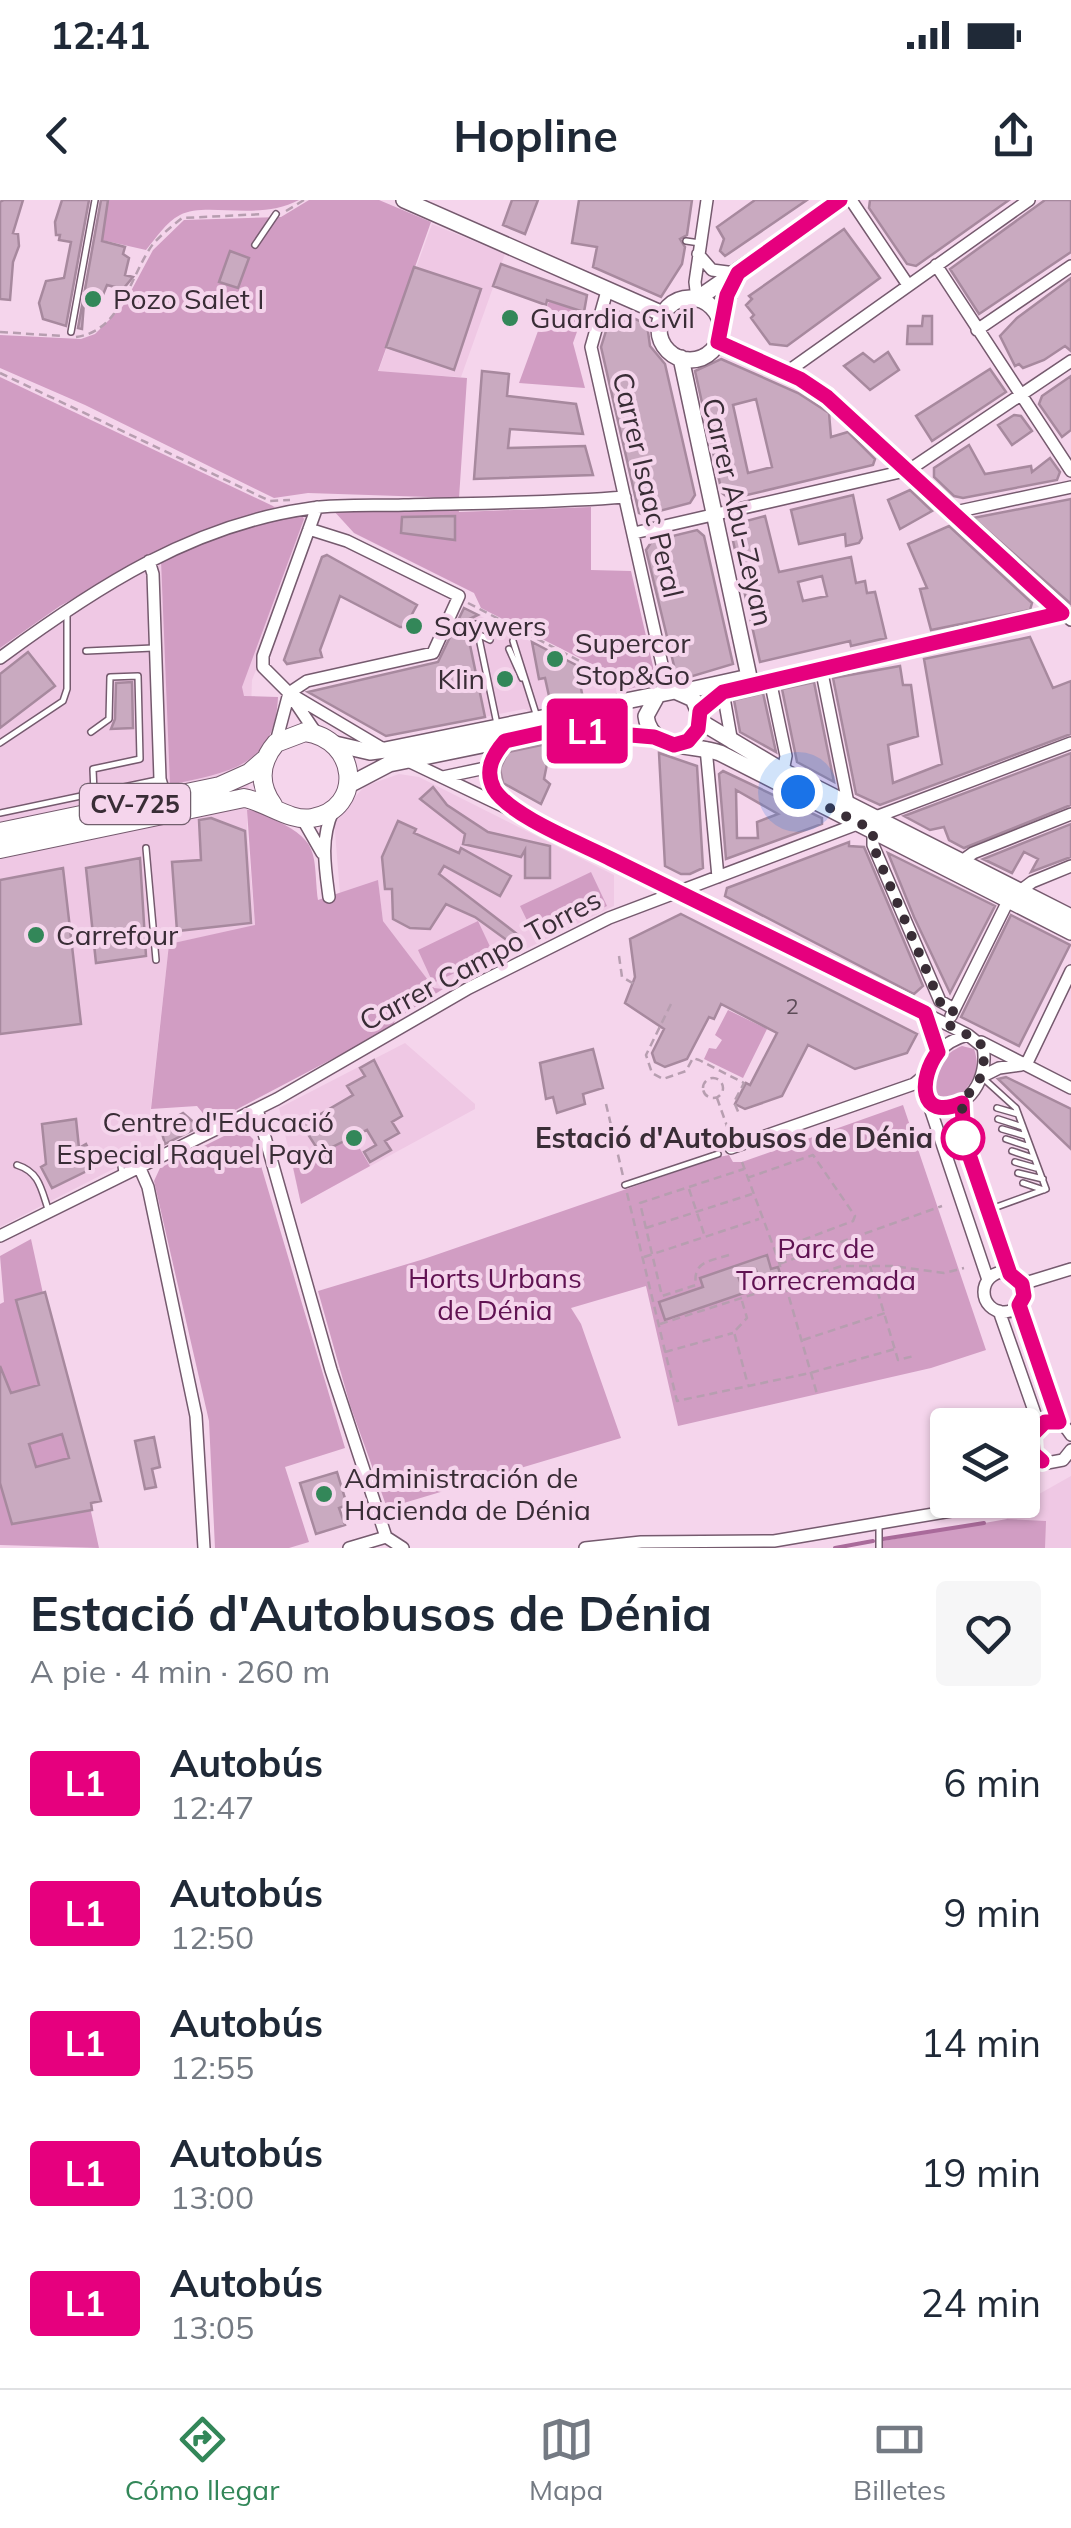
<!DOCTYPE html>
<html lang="es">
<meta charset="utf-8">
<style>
:root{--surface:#fff;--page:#f6f6f7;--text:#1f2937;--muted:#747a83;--line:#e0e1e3;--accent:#338759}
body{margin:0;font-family:Mulish,sans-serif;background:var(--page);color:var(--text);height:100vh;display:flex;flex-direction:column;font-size:38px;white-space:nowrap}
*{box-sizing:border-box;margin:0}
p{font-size:32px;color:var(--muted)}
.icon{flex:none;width:55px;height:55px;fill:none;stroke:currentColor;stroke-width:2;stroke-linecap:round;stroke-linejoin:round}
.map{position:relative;height:1348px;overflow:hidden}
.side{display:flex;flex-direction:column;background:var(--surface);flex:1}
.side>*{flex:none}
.badge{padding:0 20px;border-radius:8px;font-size:35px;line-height:65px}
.fabs{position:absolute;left:930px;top:1208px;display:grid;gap:20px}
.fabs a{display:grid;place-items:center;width:110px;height:110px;border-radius:10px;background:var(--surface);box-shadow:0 2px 8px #0004;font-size:50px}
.you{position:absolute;width:50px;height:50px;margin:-25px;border:8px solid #fff;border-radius:50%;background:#1a73e8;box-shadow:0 0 0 15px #1a73e833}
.map>.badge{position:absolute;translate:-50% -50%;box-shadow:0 0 0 5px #fff}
.round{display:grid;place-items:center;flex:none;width:105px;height:105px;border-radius:10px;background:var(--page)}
.head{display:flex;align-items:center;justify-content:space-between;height:170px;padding:0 30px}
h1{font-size:48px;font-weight:700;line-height:75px}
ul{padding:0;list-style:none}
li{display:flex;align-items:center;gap:30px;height:130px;padding:0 30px}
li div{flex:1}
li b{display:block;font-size:38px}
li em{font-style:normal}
li .badge{min-width:110px;font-weight:700;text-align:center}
.status{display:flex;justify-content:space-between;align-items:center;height:70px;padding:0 50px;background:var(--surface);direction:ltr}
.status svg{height:28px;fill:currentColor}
header{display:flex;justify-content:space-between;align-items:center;height:130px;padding:0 30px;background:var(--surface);font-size:45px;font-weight:700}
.menu{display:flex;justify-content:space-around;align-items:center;height:140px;border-top:2px solid var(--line);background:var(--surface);font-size:28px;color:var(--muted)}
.menu a{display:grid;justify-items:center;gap:5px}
.menu .on{color:var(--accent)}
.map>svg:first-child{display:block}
.built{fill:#efc8e4}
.green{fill:#d19dc3}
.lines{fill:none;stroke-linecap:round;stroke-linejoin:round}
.stream{stroke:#a96a9a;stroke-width:4}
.building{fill:#c9aac0;stroke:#a7899e;stroke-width:2.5;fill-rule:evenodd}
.service-casing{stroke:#755a6e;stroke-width:8}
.minor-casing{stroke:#755a6e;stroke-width:14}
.secondary-casing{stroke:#755a6e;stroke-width:18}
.primary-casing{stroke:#755a6e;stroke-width:20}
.path{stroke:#b79eb0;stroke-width:2.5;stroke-dasharray:8 5;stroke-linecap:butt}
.service{stroke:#fff;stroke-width:5}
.minor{stroke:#fff;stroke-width:11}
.secondary{stroke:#fff;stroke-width:15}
.primary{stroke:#fff;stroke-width:18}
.line-casing{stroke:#fff;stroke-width:22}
.line{stroke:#e6007e;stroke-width:15}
.walk{stroke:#392d36;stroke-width:10;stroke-dasharray:0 18}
.poi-dot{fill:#338759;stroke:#f5d5ec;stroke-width:4}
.stop-dot{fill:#fff;stroke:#e6007e;stroke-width:5}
.labels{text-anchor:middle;stroke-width:8;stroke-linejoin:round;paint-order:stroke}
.number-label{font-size:22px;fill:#5d4c58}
.shield{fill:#f5d5ec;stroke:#715f6d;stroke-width:2.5}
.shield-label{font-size:25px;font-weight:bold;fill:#392d36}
.poi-label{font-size:28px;fill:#392d36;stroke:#f5d5ec;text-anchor:start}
.street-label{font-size:28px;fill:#392d36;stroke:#f5d5ec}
.stop-label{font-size:28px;font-weight:bold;fill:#392d36;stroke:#f5d5ec;text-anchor:end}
.park-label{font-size:28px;fill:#601252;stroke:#f5d5ec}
</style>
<div class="status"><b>12:41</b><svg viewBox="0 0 49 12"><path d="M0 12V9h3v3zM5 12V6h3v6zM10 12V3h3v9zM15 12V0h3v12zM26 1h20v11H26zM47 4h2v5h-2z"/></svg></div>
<header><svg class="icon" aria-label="back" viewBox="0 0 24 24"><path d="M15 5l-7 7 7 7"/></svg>Hopline<svg class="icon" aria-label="share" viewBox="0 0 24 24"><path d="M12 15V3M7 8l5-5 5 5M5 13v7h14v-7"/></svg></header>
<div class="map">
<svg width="1071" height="1348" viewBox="0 0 1071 1348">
<rect width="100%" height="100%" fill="#f5d5ec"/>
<path class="built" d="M432 24 505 54 461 177 378 172Z
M324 300 252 480 247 630 255 726 169 744 149 923 160 945 0 1027V448L106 379 192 336 276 310 273 306Z
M478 415 619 486 623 494 537 513 524 509 485 517 465 424Z
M399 574 419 577 614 675V706L444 789H434L383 721 378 681 340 693 334 620 365 586Z
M405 843 475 904V909L301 1004 279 908Z
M1071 1276V1348H1006L1007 1312Z"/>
<path class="green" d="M108 0H299C258 22 206 1 180 15 166 22 156 38 146 50L102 40Z
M309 0H379L431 22 378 171 467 178 459 298 308 293 274 298 85 205 0 168V135L81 139 95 134 123 106 153 50 184 20 281 17Z
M549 101 584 112 573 143 585 188 519 183Z
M0 177 273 306 277 310 146 359 60 406 0 448Z
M458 307 459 312 591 307V370L631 371 655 475 648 484 629 489 623 480 481 408 474 393 354 333 333 310Z
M301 314 304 319 242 487 244 496 278 497C275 568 227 572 170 585L161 360 212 337Z
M247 610C259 610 267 616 277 621 321 642 313 656 318 700L378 680 383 721 434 788 443 789 395 820 393 827 211 923 197 906 151 909 169 744 255 725Z
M591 672 607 706 536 739 520 706Z
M478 721 494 755 433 783 418 750Z
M728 810 767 829 743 878 704 859 709 848 716 849 722 840 715 835Z
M962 846 974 849C981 868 973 883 959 896L944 900 935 894C929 874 942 854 962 846Z
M903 905 986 1150 931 1168 678 1226 646 1086 571 1108 581 1124 621 1238 387 1308 350 1205 318 1091 424 1059 719 957 729 955 733 962H742Z
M236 930H244L253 939 345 1248 285 1267 309 1342 289 1348H215L209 1221 154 981 160 968Z
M353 937 370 966 301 1004 293 967Z
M31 1039 99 1348 0 1345V1104L4 1102 0 1056Z
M1007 1319 1046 1321 1045 1348H883V1341Z"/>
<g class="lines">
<path class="stream" d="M883 1339 984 1323
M835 1348 873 1341"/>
</g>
<path class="building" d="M4 0H23L13 33 18 34 19 46 13 62 10 100 0 99V2Z
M62 0H89L66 126 43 119 39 103 46 81 64 78 71 42 59 40 60 35H56L55 22Z
M101 0H108L102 41 125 47 123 54 129 58 125 75 133 77 123 89 107 85 98 107 84 102 82 129 78 128Z
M512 0H538L525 34 503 25Z
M579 0H692L687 35 680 39 685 47 682 64 661 97 593 67 597 47 572 43Z
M755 0H807L725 56 720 51 724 39 717 27Z
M870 0H1009L916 66 907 64 869 8Z
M1045 0H1071V52L979 114 950 69Z
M844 29 880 78 787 146 770 144 751 118 754 115 746 105 752 99 749 96Z
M230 51 249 58 238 88 219 82Z
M501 64 587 95 584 112 547 100 546 105 493 86Z
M414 67 481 89 454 170 386 147Z
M1071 78V151L1065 146 1044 160 1023 168 1019 164 1015 166 1000 136 1017 118Z
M619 112 647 124 650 146 665 164 695 295 690 303 644 315 639 313 601 147 611 115Z
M923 116H932V144H907L908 126H922Z
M888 152 899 170 870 190 844 166 863 153 874 162Z
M721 159 798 193 829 213 831 237 848 232 875 259 873 265 730 299 722 293 695 171ZM756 199 772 267 748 273 733 205Z
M990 169 1006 192 932 241 916 216Z
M482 171 509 174 507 196 576 204 583 234 510 229 508 248 585 246 593 275 474 279Z
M1071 176V230L1062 237 1039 204 1042 196Z
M1014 215 1021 216 1032 231 1012 245 998 225Z
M969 245 985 274 1031 266 1032 272 1050 258 1060 272 1057 280 963 298 954 296 934 277V268Z
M910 290 932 311 900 329 888 300Z
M853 295 862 338 859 343 846 346 845 334 799 344 791 310Z
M1071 299V404L973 318Z
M455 316V340L401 333 402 317Z
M765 316 779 372 851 357 856 383 865 381 867 393 875 392 886 438 851 446 850 441 760 462 731 332 735 324ZM822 376 827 396 803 401 798 382Z
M949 326 1032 403 1030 410 931 430 920 389 927 388 908 344Z
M697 330 704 336 733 464 683 479 676 474 646 350 652 341Z
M327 355 417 405 405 427H400L340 396 320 450 322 457 287 464 284 460 322 357Z
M464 408 478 415 465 421 485 517 386 536 308 492 438 462Z
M1030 437 1053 488 1071 481V534L880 605 856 594 833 478 900 466 903 485H911L918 536 888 545 893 583 942 564 924 459Z
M532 442 576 465 583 498 551 505 545 478 539 479Z
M28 452 55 486 0 528V474Z
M132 482 133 528 111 529 115 519 116 483Z
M814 482 834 582 797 562 782 489Z
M763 493 776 552 740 532 734 500Z
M551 543 553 563 547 564 544 579 550 584 541 604 503 583 500 569 508 552Z
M659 553 697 566 703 668 690 674H681L665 666Z
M1071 553V605L964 648 949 640 944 627 930 630 904 616Z
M723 571 822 618V624L726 659 719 574ZM736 590 778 614 757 622 758 638H737Z
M433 587 447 605 488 632 550 646V678H525V650L521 657 463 644 465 634 420 599Z
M211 618 245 631 251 723 177 731 172 662 201 660 199 620Z
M398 621 416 629 414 633 459 653 461 648 511 676 500 696 444 666 439 674 517 734 508 741 475 717 446 704 430 729 410 728 393 719 392 689H385L382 657Z
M1071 624V657L1031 672 1038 659 1024 652 1012 673 983 659Z
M849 642V646L864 647 923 786 914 794 725 696 727 688Z
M888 653 995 706 950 793 914 717Z
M140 658 146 756 96 763 86 668Z
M63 668 81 824 0 834V680Z
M681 714 917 834 907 853 855 869 808 845 782 896 745 909 735 904 746 883 750 885 777 833 721 804 714 819 709 817 687 859 665 867 655 862 652 853 664 829 625 803 635 777 630 739Z
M1011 715 1070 745 1019 846 961 817Z
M593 849 603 888 583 894 585 904 557 913 553 897 546 899 540 863Z
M374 860 402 916 392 922 399 933 385 941 391 950 370 962 364 952 376 945 367 930 320 953 302 925 353 895 347 886 365 876 360 868Z
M1006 877 1071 909V949L998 879Z
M183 913 199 927 165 944 160 926Z
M76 919 79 948 86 944 97 966 52 988 41 967 46 964 42 924Z
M767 1055 771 1069 778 1067 781 1076 775 1078 776 1082 762 1086 756 1070 738 1076 744 1093 665 1120 659 1102 703 1087 700 1078Z
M45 1092 101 1301 91 1303 92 1310 12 1324 0 1283V1166L11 1193 39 1185 16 1100ZM62 1234 69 1258 36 1267 29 1244Z
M154 1237 160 1267 152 1269 156 1287 145 1289 135 1241Z
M337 1272 347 1305 339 1308 345 1325 316 1334 300 1283Z"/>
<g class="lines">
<g class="service-casing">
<path id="service" d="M686 41 700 43
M255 45 276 14
M71 132 95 0
M491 429 476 424 497 524
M478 434 490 440
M513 441 537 517
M509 449 522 478
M86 451 153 448
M91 532 109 519 110 477 138 476 140 559 93 569 94 593
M0 543 63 501 67 489V415
M0 613 157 580
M146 648 156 760
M984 879 1016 908 1046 989 991 1009
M997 908 1018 914
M998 919 1023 927
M1002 929 1026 936
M1006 939 1030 947
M1012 951 1033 958
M120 959 122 973
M1015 962 1036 968
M17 965C39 972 41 988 48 1009
M1018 973 1043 979
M1023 983 1044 990
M625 985 718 954
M879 1348V1326"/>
</g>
<g class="minor-casing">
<path id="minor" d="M851 0 908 85
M698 54 712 70 735 73
M936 65 1071 271
M607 91 591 147 668 491
M697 99 695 82 707 0
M977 130 1071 66
M718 142 800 179 827 197 1071 420
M790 174 794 167 1029 0
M317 307 263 456V467L289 493 385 550
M955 312 1071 287
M634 333 909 270 1071 161
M149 361 153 374 160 579 163 589 171 596
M0 458C95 388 193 324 312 308 342 304 374 306 404 305 477 303 551 303 625 297
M821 468 848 603
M770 480 786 556 783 571
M731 489 1067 412
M723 492 732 543
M289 493 307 481 433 453 459 396 347 341 309 329
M289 493 316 533
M505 541C492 557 482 577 499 595 527 625 588 647 625 666 739 724 854 777 968 835
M276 542 289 493
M706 548 718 677
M406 560 511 610
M443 577 490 567
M302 618 322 653
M873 630V645L940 801 954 809
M962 661 973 653 1071 614
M1020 691 1032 682 1071 666
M329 697C325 667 320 639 333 611
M925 813 938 851
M951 816 1009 699
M968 835 983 847C989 876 969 914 936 905L924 891C920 864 943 841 968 835Z
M981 842 1071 888
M1026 865 1071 771
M981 877 999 868 1021 865
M927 899 988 1080
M961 903 964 940 1010 1074
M257 909 331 1170 386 1337
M731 948 914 884 924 876
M138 964 148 987 196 1216 204 1348
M0 1036 277 899 469 788 609 718 1071 543
M984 1092a20 20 0 1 1 40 0a20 20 0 1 1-40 0Z
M1022 1084 1071 1069
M1019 1105 1059 1223
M999 1111 1039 1225
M1071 1235C1064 1222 1052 1219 1039 1225L1030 1241 1033 1253 1047 1263 1063 1260 1071 1250
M1022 1275 1042 1261
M386 1337 403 1348
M349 1348 386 1337
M585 1348 641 1342 774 1341 951 1311 979 1300"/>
</g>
<g class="secondary-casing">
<path id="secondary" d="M404 0 663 114
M659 129a31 31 0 1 1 62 0a31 31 0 1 1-62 0Z
M697 99 840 0
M720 120 736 76
M681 158 749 477
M681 492 749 477
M657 496 646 516C651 553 693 543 720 553L1071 732
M701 522 783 571 1071 717
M335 544 370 552 385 550 675 491 693 499 701 517 694 536 682 544
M347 586 389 564 550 531 655 537"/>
</g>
<g class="primary-casing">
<path id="primary" d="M0 632 220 586 249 573 264 560
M0 649 244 598C267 602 290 622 312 618 365 609 358 539 305 532L276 543C259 563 258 584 273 605"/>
</g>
<path class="path" d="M286 11 304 0
M0 132 63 136
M76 137C122 131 130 75 153 44 162 34 172 26 182 18L264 14
M0 173 270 301 290 300
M468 403 620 482 622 487
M619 756 622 777 636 785
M671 804 646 855 652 873 663 879 686 871 693 858 699 860 744 883 734 902 740 916
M703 888a10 10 0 1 1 20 0a10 10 0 1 1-20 0Z
M717 898 728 929
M606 904 623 976
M742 962 778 1059 817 1194
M747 978 813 955 855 1016 853 1021 776 1050
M689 989 705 1037
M627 993 677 1201 810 1173 895 1149
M646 1028 752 994
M729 1055C711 1061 692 1061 696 1085L662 1096 640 1003 744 969
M644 1057 759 1019
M779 1059 797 1053 783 1054 781 1049
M779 1064 942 1006
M870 1066 898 1160 914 1156
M742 1101 747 1118 734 1132 748 1185
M660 1124 842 1066H893L944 1073 964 1068
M803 1140 885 1113
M665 1152 733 1133"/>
<use href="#service" class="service"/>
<use href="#minor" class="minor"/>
<use href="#secondary" class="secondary"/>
<use href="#primary" class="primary"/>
</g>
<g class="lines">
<g class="line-casing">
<path id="line" d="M840 0 738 73 727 95 718 142 800 179 827 197 1062 413 723 492 700 511 698 529 688 541 674 545 654 537 583 531H550L505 541C493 555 484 570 494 589 510 616 582 644 611 659 715 711 820 762 925 813L938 852C919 877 917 922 962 903L964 940 1010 1074 1022 1084 1024 1096 1019 1105 1059 1222H1045L1032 1235 1033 1253 1042 1261"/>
</g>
<use href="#line" class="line"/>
<path class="walk" d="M798 592 873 630V646L940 802 954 809 947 824 979 841 985 853 981 877 962 903 963 938"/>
</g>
<g class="poi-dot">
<circle cx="93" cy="99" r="10"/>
<circle cx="510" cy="118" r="10"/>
<circle cx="414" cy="426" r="10"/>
<circle cx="555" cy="459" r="10"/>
<circle cx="505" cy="479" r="10"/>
<circle cx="36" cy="735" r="10"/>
<circle cx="354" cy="938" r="10"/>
<circle cx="324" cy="1294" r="10"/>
</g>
<circle class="stop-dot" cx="963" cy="938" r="20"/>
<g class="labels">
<g class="number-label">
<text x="792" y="814">2</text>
</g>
<rect class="shield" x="80" y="584" width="110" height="40" rx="8"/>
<g class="shield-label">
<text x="135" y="613">CV-725</text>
</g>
<g class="poi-label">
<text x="113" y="109">Pozo Salet I</text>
<text x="530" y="128">Guardia Civil</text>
<text x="434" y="436">Saywers</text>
<text x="575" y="453">Supercor<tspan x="575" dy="32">Stop&amp;Go</tspan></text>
<text x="485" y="489" text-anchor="end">Klin</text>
<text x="56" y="745">Carrefour</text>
<text x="334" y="932" text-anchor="end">Centre d'Educació<tspan x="334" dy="32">Especial Raquel Payà</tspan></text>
<text x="344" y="1288">Administración de<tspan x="344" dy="32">Hacienda de Dénia</tspan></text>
</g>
<g class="street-label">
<text transform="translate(648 285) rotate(77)" y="10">Carrer Isaac Peral</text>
<text transform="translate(738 312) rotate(77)" y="10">Carrer Abu-Zeyan</text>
<text transform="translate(480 760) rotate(-28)" y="10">Carrer Campo Torres</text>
</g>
<g class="stop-label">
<text x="933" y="948">Estació d'Autobusos de Dénia</text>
</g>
<g class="park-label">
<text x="826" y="1058">Parc de<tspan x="826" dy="32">Torrecremada</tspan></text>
<text x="495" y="1088">Horts Urbans<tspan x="495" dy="32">de Dénia</tspan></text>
</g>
</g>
</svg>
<div class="fabs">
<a><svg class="icon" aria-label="layers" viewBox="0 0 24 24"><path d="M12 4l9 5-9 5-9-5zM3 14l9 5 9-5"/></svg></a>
</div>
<div class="you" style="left:798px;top:592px"></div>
<b class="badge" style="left:587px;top:531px;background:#e6007e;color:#fff">L1</b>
</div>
<section class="side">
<div class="head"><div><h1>Estació d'Autobusos de Dénia</h1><p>A pie · 4 min · 260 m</p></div><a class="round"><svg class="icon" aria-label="heart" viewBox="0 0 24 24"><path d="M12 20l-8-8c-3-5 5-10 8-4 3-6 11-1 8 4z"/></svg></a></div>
<ul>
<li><span class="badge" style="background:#e6007e;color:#fff">L1</span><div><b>Autobús</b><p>12:47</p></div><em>6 min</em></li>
<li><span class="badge" style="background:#e6007e;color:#fff">L1</span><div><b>Autobús</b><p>12:50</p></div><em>9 min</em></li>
<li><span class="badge" style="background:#e6007e;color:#fff">L1</span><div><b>Autobús</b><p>12:55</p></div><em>14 min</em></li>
<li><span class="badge" style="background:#e6007e;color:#fff">L1</span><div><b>Autobús</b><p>13:00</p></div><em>19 min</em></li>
<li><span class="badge" style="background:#e6007e;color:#fff">L1</span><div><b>Autobús</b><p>13:05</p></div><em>24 min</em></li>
</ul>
</section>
<nav class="menu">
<a class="on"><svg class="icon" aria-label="directions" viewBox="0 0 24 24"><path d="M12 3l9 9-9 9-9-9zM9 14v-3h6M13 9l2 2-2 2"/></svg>Cómo llegar</a>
<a><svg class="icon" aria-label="map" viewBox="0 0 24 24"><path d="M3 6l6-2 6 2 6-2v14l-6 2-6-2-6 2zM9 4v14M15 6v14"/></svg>Mapa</a>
<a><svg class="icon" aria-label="tickets" viewBox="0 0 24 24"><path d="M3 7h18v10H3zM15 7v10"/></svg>Billetes</a>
</nav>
